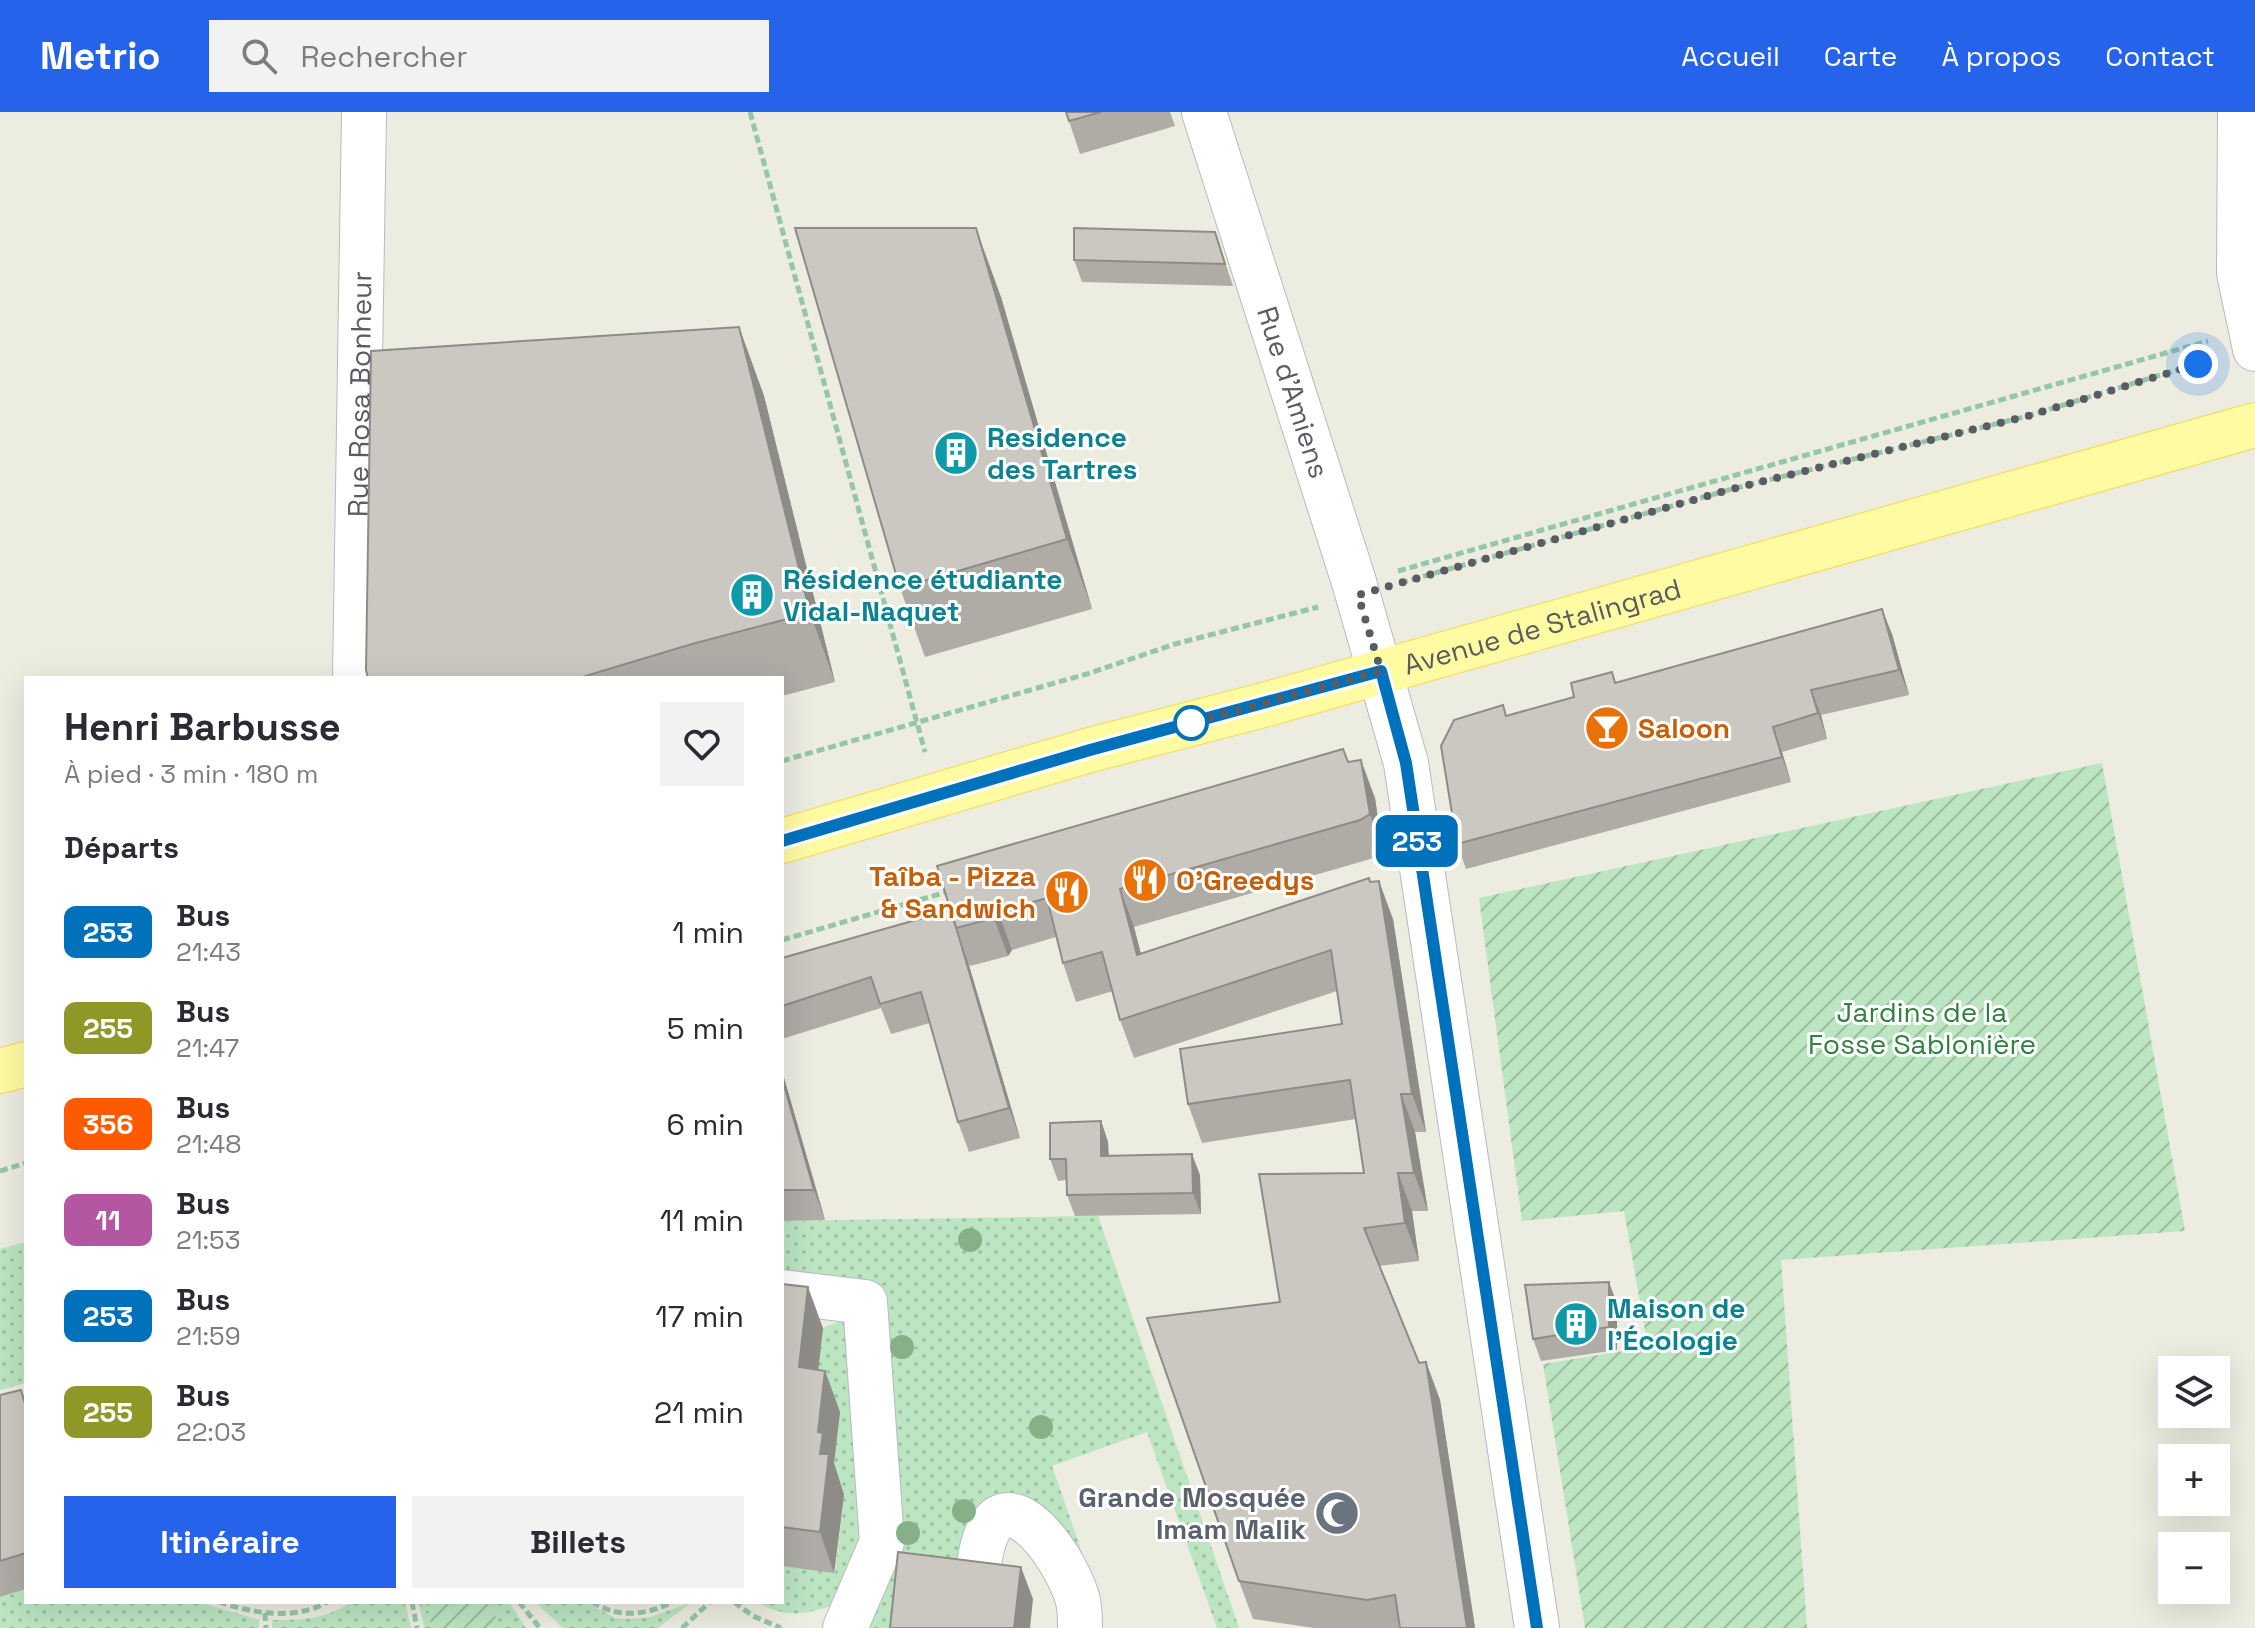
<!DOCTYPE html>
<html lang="fr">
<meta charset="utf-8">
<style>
:root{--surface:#fff;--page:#f2f2f3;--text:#2b2b33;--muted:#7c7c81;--accent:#2563eb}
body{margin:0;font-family:"Space Grotesk",sans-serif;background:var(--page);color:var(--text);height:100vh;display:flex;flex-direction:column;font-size:30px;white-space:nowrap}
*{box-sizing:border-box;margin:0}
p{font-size:26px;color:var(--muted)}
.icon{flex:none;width:44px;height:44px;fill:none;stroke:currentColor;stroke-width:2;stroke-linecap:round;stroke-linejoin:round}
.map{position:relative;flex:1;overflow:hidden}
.sheet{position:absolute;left:24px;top:564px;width:760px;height:928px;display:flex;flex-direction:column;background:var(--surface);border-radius:0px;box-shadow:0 8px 32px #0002}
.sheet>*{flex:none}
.badge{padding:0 16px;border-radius:12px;font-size:28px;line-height:52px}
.buttons{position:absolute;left:2158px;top:1244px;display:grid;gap:16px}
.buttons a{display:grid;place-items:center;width:72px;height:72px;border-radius:0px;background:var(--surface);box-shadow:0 8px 32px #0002;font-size:40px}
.you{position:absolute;width:40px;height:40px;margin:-20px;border:6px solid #fff;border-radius:50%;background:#1a73e8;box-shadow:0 0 0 12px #1a73e833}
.map>.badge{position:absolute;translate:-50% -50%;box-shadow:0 0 0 4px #fff}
h2{padding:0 40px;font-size:30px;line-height:72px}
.round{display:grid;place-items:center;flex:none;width:84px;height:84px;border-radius:0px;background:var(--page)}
.headline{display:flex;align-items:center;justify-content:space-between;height:136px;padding:0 40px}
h1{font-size:38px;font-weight:700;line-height:60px}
.action{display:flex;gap:16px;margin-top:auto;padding:16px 40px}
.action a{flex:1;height:92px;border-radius:0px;background:var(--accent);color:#fff;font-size:32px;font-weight:700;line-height:92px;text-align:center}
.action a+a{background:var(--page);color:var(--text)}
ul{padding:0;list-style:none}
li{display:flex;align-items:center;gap:24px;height:96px;padding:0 40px}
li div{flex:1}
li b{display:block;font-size:30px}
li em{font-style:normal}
li .badge{min-width:88px;font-weight:700;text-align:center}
header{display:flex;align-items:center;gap:48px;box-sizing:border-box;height:112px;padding:0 40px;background:var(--accent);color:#fff}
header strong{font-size:38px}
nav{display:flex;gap:44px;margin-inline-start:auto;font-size:28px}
.search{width:560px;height:72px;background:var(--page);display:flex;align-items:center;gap:20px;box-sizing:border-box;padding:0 28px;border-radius:0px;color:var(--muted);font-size:30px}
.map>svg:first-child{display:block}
.grass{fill:url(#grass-dots)}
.garden{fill:url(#garden-furrows)}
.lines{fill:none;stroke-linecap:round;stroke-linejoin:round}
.minor-casing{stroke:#b9bac0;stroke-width:46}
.major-casing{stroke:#f4da53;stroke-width:46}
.path{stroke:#95c6a9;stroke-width:5;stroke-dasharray:8 4;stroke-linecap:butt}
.minor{stroke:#fff;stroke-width:44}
.major{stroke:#fffba3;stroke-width:44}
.tree{fill:#86b188}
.wall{fill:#aeaca5}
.shaded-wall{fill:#8d8c86}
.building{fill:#cac8c0;stroke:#8d8c86;stroke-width:2}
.line-casing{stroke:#fff;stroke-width:18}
.line{stroke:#0072bc;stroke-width:12}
.walk{stroke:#595c62;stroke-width:8;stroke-dasharray:0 14.4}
.stop-dot{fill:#fff;stroke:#0072bc;stroke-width:4}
.labels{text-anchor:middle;stroke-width:6;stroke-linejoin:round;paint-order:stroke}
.street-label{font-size:28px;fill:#595c62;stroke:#fff}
.culture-label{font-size:28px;font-weight:bold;fill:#0d838f;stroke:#fff;text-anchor:start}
.food-label{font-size:28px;font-weight:bold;fill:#c56008;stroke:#fff;text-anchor:start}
.park-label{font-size:28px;fill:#318140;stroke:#fff}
.worship-label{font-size:28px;font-weight:bold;fill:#5b616d;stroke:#fff;text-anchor:end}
</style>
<header>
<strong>Metrio</strong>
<div class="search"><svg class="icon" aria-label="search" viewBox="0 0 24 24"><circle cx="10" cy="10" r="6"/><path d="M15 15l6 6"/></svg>Rechercher</div>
<nav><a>Accueil</a><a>Carte</a><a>À propos</a><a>Contact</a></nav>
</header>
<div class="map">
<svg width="2255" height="1516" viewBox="0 0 2255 1516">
<defs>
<pattern id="grass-dots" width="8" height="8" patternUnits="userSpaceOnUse" patternTransform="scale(2)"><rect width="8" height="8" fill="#bce5c1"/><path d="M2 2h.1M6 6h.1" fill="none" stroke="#9cbda0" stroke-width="1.8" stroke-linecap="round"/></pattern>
<pattern id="garden-furrows" width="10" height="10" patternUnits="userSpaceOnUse" patternTransform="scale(2)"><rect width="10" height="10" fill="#bce5c1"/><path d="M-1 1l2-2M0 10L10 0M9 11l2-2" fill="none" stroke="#9cbda0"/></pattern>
</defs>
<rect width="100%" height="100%" fill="#edece1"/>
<path class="grass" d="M1098 1104 1239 1516H1217L1147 1320 1052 1354 1093 1472 1035 1395 954 1478 905 1516H857L878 1185 782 1173V1109Z
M26 1130V1271L0 1278V1137Z
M855 1202 871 1429 832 1494C803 1503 784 1506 757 1490H782V1454L835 1460 844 1384 833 1361 840 1301 814 1296 823 1216Z
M26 1477V1490H199L259 1508V1516H0V1485Z
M350 1490H405L411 1516H272V1508C299 1508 327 1508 350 1490Z
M419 1490H509L526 1516H424Z
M535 1490H585L615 1506 629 1507 651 1505 692 1490 658 1516H563Z"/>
<path class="garden" d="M2102 651 2185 1119 1781 1148 1807 1516H1585L1543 1252 1648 1235 1624 1099 1522 1109 1479 786Z
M426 1490H492L498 1516H432Z"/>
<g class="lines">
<g class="minor-casing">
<g id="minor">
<path id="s1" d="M1204 0 1354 470 1406 651 1537 1516"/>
<path d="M2240 0 2239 161 2255 237"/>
<path id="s2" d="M355 566 364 0"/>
<path d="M782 1180 865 1190 882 1430 845 1516"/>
<path d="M979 1453C993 1347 1061 1435 1077 1485 1080 1494 1080 1506 1080 1516"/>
</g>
</g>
<g class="major-casing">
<g id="major">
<path id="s3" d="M782 729 1090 638 1271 591 2255 313"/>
<path d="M0 959 26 952"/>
</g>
</g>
<path class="path" d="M750 0 925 640
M1398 459 2208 229
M1400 471 1732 377 2028 304 2212 247
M782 649 1090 561 1175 532 1318 495
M782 828 950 779
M0 1059 26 1051
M219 1490C252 1501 296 1509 327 1490
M412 1490 417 1516
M519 1490 540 1516
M592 1490C619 1507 646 1503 673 1490
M734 1490 753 1504 781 1516
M265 1501 266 1516
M682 1516 710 1490"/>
<use href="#minor" class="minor"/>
<use href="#major" class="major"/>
</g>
<g class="tree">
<circle cx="970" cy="1128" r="12"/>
<circle cx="902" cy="1235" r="12"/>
<circle cx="1041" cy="1315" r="12"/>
<circle cx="964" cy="1399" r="12"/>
<circle cx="908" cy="1421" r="12"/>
</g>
<path class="wall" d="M1066 0H1170L1175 14 1080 42Z
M1215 120 1233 174 1082 170 1074 148Z
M1001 185 1092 497 925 545 900 476Z
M739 215 764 284 835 570 782 584V566H368Z
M1892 522 1909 583 1821 603 1827 627 1782 640 1791 670 1466 757 1457 732 1507 604 1574 585 1612 560 1616 571Z
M1348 650 1375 686 1383 741 1374 746 1134 815 1141 842 1370 770 1393 807 1426 1020H1415L1428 1099H1412L1419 1149 1379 1154 1419 1251 1426 1250 1440 1288 1475 1516H1314L1253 1507 1239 1469 1280 1190 1364 1061 1356 1007 1202 1031 1188 992 1342 912 1337 879 1134 946 1120 908 1113 879 1076 890 1063 851 1056 825 1012 838 1008 844 970 854 968 850 1020 1026 969 1040 958 1010 930 911 891 922 881 896 782 927V846L951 798Z
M782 959 825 1108 782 1109Z
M1101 1009 1108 1030 1109 1044 1200 1063 1201 1102 1075 1104 1067 1083 1066 1068 1058 1069 1050 1047Z
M782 1172 823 1216 818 1258 825 1259 840 1300 834 1351 844 1383 834 1461 782 1454Z
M1617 1192V1238L1541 1249 1533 1227Z
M0 1283 26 1292V1477L0 1485Z"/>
<path class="shaded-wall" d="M976 116 1001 185 1092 497 1067 427Z
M739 215 764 284 835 570 810 501Z
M1882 497 1892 522 1909 583 1899 558Z
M1811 578 1821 603 1827 627 1818 601Z
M1773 615 1782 640 1791 670 1782 645Z
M1361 648 1375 686 1383 741 1370 702Z
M1379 769 1393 807 1426 1020 1412 982Z
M1120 777 1134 815 1151 881 1137 843Z
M998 800 1012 838 1008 844 994 806Z
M957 820 968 850 1020 1026 1009 996Z
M782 959 825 1108 814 1078 782 966Z
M1401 982 1415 1020 1428 1099 1414 1061Z
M1101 1009 1108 1030 1109 1065 1101 1044Z
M1192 1042 1200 1063 1201 1102 1193 1081Z
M1398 1061 1412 1099 1419 1149 1405 1111Z
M1609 1170 1617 1192V1238L1609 1215Z
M808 1175 823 1216 814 1296 799 1255Z
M1426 1250 1440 1288 1475 1516H1467Z
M825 1259 840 1300 834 1351 844 1383 834 1461 820 1420V1342L818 1320Z
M1021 1455 1033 1487 1030 1516H1014Z"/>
<path class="building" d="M1066 0H1101L1069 9Z
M795 116H976L1067 427 900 476Z
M1074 116 1215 120 1225 152 1074 148Z
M739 215 810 501 692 532 579 566H368L366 558 371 239Z
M1882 497 1899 558 1811 578 1818 601 1773 615 1782 645 1457 732 1441 634 1454 608 1503 593 1506 604 1574 585 1571 571 1612 560 1615 571Z
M1343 637 1348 650 1361 648 1370 702 1360 708 1120 777 1137 843 1369 766 1370 770 1379 769 1412 982H1401L1414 1061H1398L1405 1111 1364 1116 1419 1251 1426 1250 1467 1516H1400L1395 1483 1367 1488 1239 1469 1147 1206 1280 1190 1259 1062 1364 1061 1350 968 1188 992 1180 937 1342 912 1331 838 1120 908 1102 840 1063 851 1047 786 998 800 994 806 956 816 937 754Z
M951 798 1009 996 958 1010 921 880 880 892 871 865 782 894V846Z
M782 966 814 1078H782Z
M1101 1009V1044L1192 1042 1193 1081 1067 1083 1066 1047H1050V1011Z
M1609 1170V1215L1533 1227 1525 1173Z
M782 1172 808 1175 799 1255 825 1259 818 1320 823 1321 820 1342H829L820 1420 782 1415Z
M21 1278 26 1295V1441L0 1449V1283Z
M898 1440 1021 1455 1014 1516H890Z"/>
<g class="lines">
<g class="line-casing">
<path id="line" d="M782 729 1090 638 1381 559 1406 651 1537 1516"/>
</g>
<use href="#line" class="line"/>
<path class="walk" d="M1191 611 1180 614 1381 559 1358 483 1732 377 2028 304 2198 252"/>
</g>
<defs>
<g id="building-disc" transform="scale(2.3)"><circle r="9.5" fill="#0f9aa8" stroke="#fff"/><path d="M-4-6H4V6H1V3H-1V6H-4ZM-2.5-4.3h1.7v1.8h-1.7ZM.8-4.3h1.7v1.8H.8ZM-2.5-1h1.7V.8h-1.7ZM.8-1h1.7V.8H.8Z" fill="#fff"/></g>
<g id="bar-disc" transform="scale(2.3)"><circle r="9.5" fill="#e8710a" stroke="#fff"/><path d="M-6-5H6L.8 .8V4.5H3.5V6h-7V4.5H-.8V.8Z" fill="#fff"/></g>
<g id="restaurant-disc" transform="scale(2.3)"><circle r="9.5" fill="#e8710a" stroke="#fff"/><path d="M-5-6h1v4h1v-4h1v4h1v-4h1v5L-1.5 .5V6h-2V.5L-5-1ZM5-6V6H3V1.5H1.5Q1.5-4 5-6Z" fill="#fff"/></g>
<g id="mosque-disc" transform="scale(2.3)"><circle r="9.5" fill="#6b7280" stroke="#fff"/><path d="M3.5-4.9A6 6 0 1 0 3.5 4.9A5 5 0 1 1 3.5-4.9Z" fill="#fff"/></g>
</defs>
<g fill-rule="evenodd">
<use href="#building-disc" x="956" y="341"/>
<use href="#building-disc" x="752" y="483"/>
<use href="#bar-disc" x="1607" y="616"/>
<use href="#restaurant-disc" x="1145" y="768"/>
<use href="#restaurant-disc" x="1067" y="780"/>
<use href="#building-disc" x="1576" y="1212"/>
<use href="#mosque-disc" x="1337" y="1401"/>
</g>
<circle class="stop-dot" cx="1191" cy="611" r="16"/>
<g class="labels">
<g class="street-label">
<text dy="10" stroke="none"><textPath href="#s1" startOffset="294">Rue d'Amiens</textPath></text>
<text dy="10" stroke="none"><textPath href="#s2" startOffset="284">Rue Rosa Bonheur</textPath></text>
<text dy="10" stroke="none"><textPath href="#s3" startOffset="790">Avenue de Stalingrad</textPath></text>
</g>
<g class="culture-label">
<text x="987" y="335">Residence<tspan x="987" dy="32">des Tartres</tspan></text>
<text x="783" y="477">Résidence étudiante<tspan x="783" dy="32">Vidal-Naquet</tspan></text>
<text x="1607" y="1206">Maison de<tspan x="1607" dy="32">l’Écologie</tspan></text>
</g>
<g class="food-label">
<text x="1638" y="626">Saloon</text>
<text x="1036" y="774" text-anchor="end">Taîba - Pizza<tspan x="1036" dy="32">&amp; Sandwich</tspan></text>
<text x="1176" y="778">O'Greedys</text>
</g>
<g class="park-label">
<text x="1922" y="910">Jardins de la<tspan x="1922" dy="32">Fosse Sablonière</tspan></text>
</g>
<g class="worship-label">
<text x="1306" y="1395">Grande Mosquée<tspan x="1306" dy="32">Imam Malik</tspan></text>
</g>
</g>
</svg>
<div class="buttons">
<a><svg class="icon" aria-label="layers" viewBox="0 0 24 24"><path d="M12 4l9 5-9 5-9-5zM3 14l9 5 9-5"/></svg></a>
<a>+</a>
<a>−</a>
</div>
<div class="you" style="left:2198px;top:252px"></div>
<b class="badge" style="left:1417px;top:729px;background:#0072bc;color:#fff">253</b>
<section class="sheet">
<div class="headline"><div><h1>Henri Barbusse</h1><p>À pied · 3 min · 180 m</p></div><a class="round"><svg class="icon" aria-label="heart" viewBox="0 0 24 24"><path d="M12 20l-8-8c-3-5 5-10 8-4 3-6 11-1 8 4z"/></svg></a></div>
<h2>Départs</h2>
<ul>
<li><span class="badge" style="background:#0072bc;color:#fff">253</span><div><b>Bus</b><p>21:43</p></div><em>1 min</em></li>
<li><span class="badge" style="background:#8f9827;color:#fff">255</span><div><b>Bus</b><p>21:47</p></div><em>5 min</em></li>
<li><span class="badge" style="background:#ff5a00;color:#fff">356</span><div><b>Bus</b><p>21:48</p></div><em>6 min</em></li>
<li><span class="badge" style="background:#b456a1;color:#fff">11</span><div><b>Bus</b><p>21:53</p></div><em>11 min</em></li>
<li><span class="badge" style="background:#0072bc;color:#fff">253</span><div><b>Bus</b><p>21:59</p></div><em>17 min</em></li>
<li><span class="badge" style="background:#8f9827;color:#fff">255</span><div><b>Bus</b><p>22:03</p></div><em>21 min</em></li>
</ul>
<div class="action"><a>Itinéraire</a><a>Billets</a></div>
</section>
</div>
